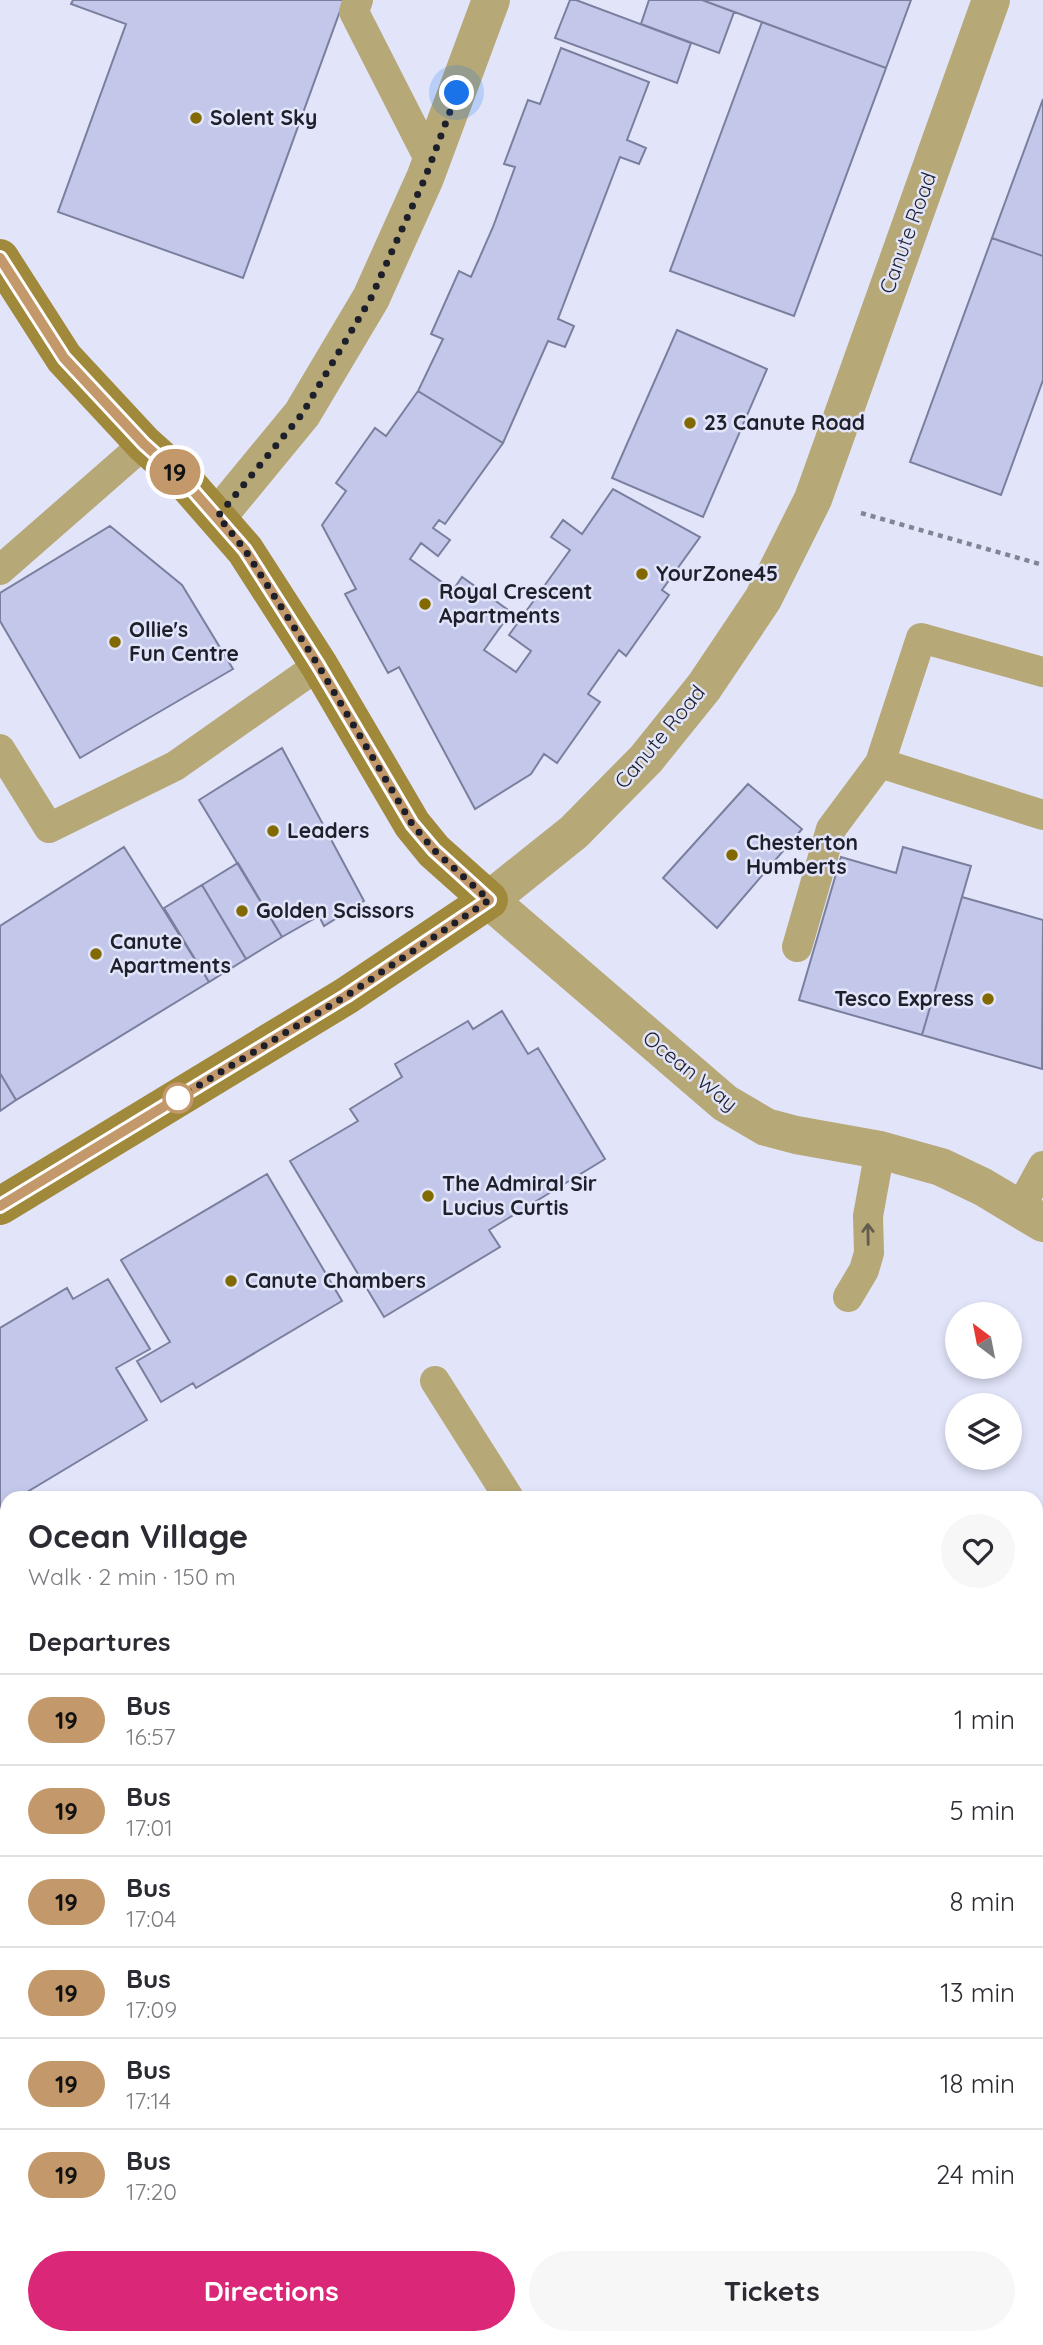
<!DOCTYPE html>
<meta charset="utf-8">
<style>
:root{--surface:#fff;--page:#f7f7f7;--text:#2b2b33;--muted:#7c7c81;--line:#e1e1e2;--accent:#db2777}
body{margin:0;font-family:Quicksand,sans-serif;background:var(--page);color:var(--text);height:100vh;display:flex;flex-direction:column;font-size:26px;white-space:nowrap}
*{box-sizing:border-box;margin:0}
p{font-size:23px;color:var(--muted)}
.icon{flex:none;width:38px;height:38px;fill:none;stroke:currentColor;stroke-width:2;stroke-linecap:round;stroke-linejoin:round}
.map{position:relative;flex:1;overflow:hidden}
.side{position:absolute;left:0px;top:1491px;width:1043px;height:854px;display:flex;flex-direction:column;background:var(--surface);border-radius:21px 21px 0 0;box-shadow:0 4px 10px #0003}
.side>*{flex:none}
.badge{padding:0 14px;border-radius:23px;font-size:24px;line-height:46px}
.needle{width:46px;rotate:328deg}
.fabs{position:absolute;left:945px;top:1302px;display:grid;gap:14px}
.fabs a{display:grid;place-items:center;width:77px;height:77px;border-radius:50%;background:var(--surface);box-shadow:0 4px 10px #0003;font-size:35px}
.you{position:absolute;width:35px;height:35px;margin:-18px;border:5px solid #fff;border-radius:50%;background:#1a73e8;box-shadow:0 0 0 10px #1a73e833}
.map>.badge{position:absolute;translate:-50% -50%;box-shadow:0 0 0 4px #fff}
h2{padding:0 28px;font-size:26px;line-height:63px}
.round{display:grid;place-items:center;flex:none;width:74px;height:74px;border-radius:37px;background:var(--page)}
.overview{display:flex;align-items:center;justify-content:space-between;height:119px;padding:0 28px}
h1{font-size:33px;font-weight:800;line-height:52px}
.button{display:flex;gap:14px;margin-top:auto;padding:14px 28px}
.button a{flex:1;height:80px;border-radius:42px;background:var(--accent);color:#fff;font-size:28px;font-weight:800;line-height:80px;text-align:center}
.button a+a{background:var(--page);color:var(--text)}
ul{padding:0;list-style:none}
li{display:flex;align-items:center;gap:21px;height:91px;padding:0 28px;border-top:2px solid var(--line)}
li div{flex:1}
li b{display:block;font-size:26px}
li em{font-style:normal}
li .badge{min-width:77px;font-weight:700;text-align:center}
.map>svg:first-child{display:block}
.building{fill:#c3c8ea;stroke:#7b7f9e;stroke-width:2}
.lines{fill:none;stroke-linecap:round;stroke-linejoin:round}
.path{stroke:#818494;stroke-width:4.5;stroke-dasharray:5 5;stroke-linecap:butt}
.service{stroke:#b7a878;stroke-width:30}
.minor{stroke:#b7a878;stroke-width:38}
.tertiary{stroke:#b7a878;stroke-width:38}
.secondary{stroke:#a0893b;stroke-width:38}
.oneway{stroke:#625d4e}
.line-casing{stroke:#fff;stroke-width:16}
.line{stroke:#c3986a;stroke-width:10}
.walk{stroke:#1d1f2b;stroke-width:7;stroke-dasharray:0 12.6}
.poi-dot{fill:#826902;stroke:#e2e5fa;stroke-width:2.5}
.stop-dot{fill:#fff;stroke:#c3986a;stroke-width:3.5}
.labels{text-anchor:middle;stroke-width:5;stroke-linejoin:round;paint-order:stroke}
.poi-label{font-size:21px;font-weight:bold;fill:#1d1f2b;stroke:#e2e5fa;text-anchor:start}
.street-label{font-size:21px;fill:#1d1f2b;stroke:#e2e5fa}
</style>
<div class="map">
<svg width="1043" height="2345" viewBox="0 0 1043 2345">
<rect width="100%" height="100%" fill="#e2e5fa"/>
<path class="building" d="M73 0H344L243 278 58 212 126 24 71 4Z
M570 0H576L691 43 677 83 555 38Z
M649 0H702L734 12 719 53 641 24Z
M702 0H911L886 68Z
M762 22 886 68 794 316 670 271Z
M561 48 649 82 627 140 646 148 639 164 620 157 558 319 574 326 565 347 548 341 503 443 418 391 443 339 431 334 459 271 471 277 493 227 515 167 504 164 528 100 540 104Z
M1043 99V256L992 238Z
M992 238 1043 256V380L1001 495 910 462Z
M677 330 767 369 703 517 612 478Z
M418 391 503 443 445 524 439 520 433 528 450 540 438 556 421 543 410 559 453 590 462 577 511 612 484 650 516 672 531 651 509 635 570 550 551 537 563 520 582 534 613 489 700 537 662 590 669 595 626 656 619 650 588 694 600 702 557 763 544 754 531 774 475 809 399 667 388 673 345 594 356 589 322 525 346 491 336 483 375 428 386 436Z
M110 526 182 585 233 669 80 758 0 621V593Z
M282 748 364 901 324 926 319 916 282 937 199 800Z
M748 784 802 829 717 928 663 878Z
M124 847 209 982 16 1100 0 1073V926Z
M903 847 971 866 922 1035 799 1000 841 857 896 873Z
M238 863 282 937 246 959 202 885Z
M202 885 246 959 209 982 164 908Z
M962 897 1043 920 1042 1069 922 1035Z
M502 1011 528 1054 538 1048 605 1159 489 1230 500 1247 384 1317 290 1161 358 1121 350 1109 402 1077 395 1064 468 1021 473 1029Z
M0 1073 16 1100 0 1111Z
M267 1174 342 1301 196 1388 193 1383 161 1402 137 1361 170 1342 121 1260Z
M108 1279 150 1349 116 1368 147 1420 17 1498H7V1504L0 1508V1328L67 1288 73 1299Z
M7 1750V1845L0 1834V1754Z
M1043 2065V2236L1036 2240V2069Z
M543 2338H677L682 2345H532Z"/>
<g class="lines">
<path class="path" d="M861 513 1043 565"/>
<path class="service" d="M358 0 354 12 431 163
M0 570 144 444
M1043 672 921 638 880 763 1043 815
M0 749 49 828 175 766 319 665
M797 947 831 829 880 763
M1020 1208 1043 1166
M848 1297 864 1270 869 1253 868 1216 880 1150
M435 1381 509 1498
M0 1635 7 1631
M784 2338 788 2345"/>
<path class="minor" d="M218 516 302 414 371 298 425 178 491 0
M489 900 725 1103 766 1127 796 1135 880 1150 941 1167 983 1187 1043 1223
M1036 1972 1043 1967
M0 2035 7 2044
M209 2338 213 2345
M391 2345 403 2338"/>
<path class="tertiary" d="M489 900 574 832 646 759 704 687 763 599 813 499 991 0"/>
<path class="secondary" d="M0 258 64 358 144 444 183 479 245 550 319 665 412 824 434 851 489 900 346 996 0 1206"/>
</g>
<defs><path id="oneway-shaft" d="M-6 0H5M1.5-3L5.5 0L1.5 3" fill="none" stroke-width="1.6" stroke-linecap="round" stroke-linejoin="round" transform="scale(1.75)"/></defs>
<use class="oneway" href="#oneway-shaft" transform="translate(868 1234) rotate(-91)"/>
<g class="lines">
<g class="line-casing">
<path id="line" d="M0 258 64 358 144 444 183 479 245 550 318 665 412 824 434 850 489 900 346 996 0 1206"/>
</g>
<use href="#line" class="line"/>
<path class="walk" d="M178 1098 346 996 489 900 434 850 412 824 318 665 245 550 218 516 302 414 371 298 425 178 457 93"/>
</g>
<g class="poi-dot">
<circle cx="196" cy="118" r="7"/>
<circle cx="690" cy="423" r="7"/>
<circle cx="642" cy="574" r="7"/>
<circle cx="425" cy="604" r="7"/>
<circle cx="115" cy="642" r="7"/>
<circle cx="273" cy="831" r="7"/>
<circle cx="732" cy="855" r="7"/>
<circle cx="242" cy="911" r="7"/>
<circle cx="96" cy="954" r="7"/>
<circle cx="988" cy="999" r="7"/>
<circle cx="428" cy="1196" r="7"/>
<circle cx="231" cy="1281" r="7"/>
</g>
<circle class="stop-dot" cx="178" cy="1098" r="14"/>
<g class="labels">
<g class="poi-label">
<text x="210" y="125">Solent Sky</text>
<text x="704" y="430">23 Canute Road</text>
<text x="656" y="581">YourZone45</text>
<text x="439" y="599">Royal Crescent<tspan x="439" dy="24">Apartments</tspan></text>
<text x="129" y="637">Ollie's<tspan x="129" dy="24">Fun Centre</tspan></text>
<text x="287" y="838">Leaders</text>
<text x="746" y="850">Chesterton<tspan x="746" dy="24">Humberts</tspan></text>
<text x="256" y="918">Golden Scissors</text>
<text x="110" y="949">Canute<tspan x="110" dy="24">Apartments</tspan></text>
<text x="974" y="1006" text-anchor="end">Tesco Express</text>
<text x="442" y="1191">The Admiral Sir<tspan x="442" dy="24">Lucius Curtis</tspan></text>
<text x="245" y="1288">Canute Chambers</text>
</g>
<g class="street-label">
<text transform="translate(908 233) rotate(-70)" y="7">Canute Road</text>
<text transform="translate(660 737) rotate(-50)" y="7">Canute Road</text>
<text transform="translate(690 1071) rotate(39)" y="7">Ocean Way</text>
</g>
</g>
</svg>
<div class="fabs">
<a><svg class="needle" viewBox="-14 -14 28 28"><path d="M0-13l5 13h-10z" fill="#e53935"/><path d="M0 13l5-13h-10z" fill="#7c7c81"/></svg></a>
<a><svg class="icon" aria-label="layers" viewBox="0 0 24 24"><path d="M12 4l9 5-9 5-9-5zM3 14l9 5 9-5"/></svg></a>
</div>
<div class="you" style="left:457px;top:93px"></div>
<b class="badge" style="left:175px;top:472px;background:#c3986a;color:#111">19</b>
<section class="side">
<div class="overview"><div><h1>Ocean Village</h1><p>Walk · 2 min · 150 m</p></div><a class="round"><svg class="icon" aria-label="heart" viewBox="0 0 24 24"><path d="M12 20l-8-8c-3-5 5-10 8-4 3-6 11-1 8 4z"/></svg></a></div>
<h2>Departures</h2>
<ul>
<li><span class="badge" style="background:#c3986a;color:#111">19</span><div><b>Bus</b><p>16:57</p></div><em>1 min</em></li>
<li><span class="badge" style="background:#c3986a;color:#111">19</span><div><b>Bus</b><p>17:01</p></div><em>5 min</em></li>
<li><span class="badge" style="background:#c3986a;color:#111">19</span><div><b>Bus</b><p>17:04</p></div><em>8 min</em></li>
<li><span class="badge" style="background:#c3986a;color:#111">19</span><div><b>Bus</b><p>17:09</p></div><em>13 min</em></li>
<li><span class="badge" style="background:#c3986a;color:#111">19</span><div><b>Bus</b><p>17:14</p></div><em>18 min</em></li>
<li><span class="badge" style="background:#c3986a;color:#111">19</span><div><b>Bus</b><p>17:20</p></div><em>24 min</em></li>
</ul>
<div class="button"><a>Directions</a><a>Tickets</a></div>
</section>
</div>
